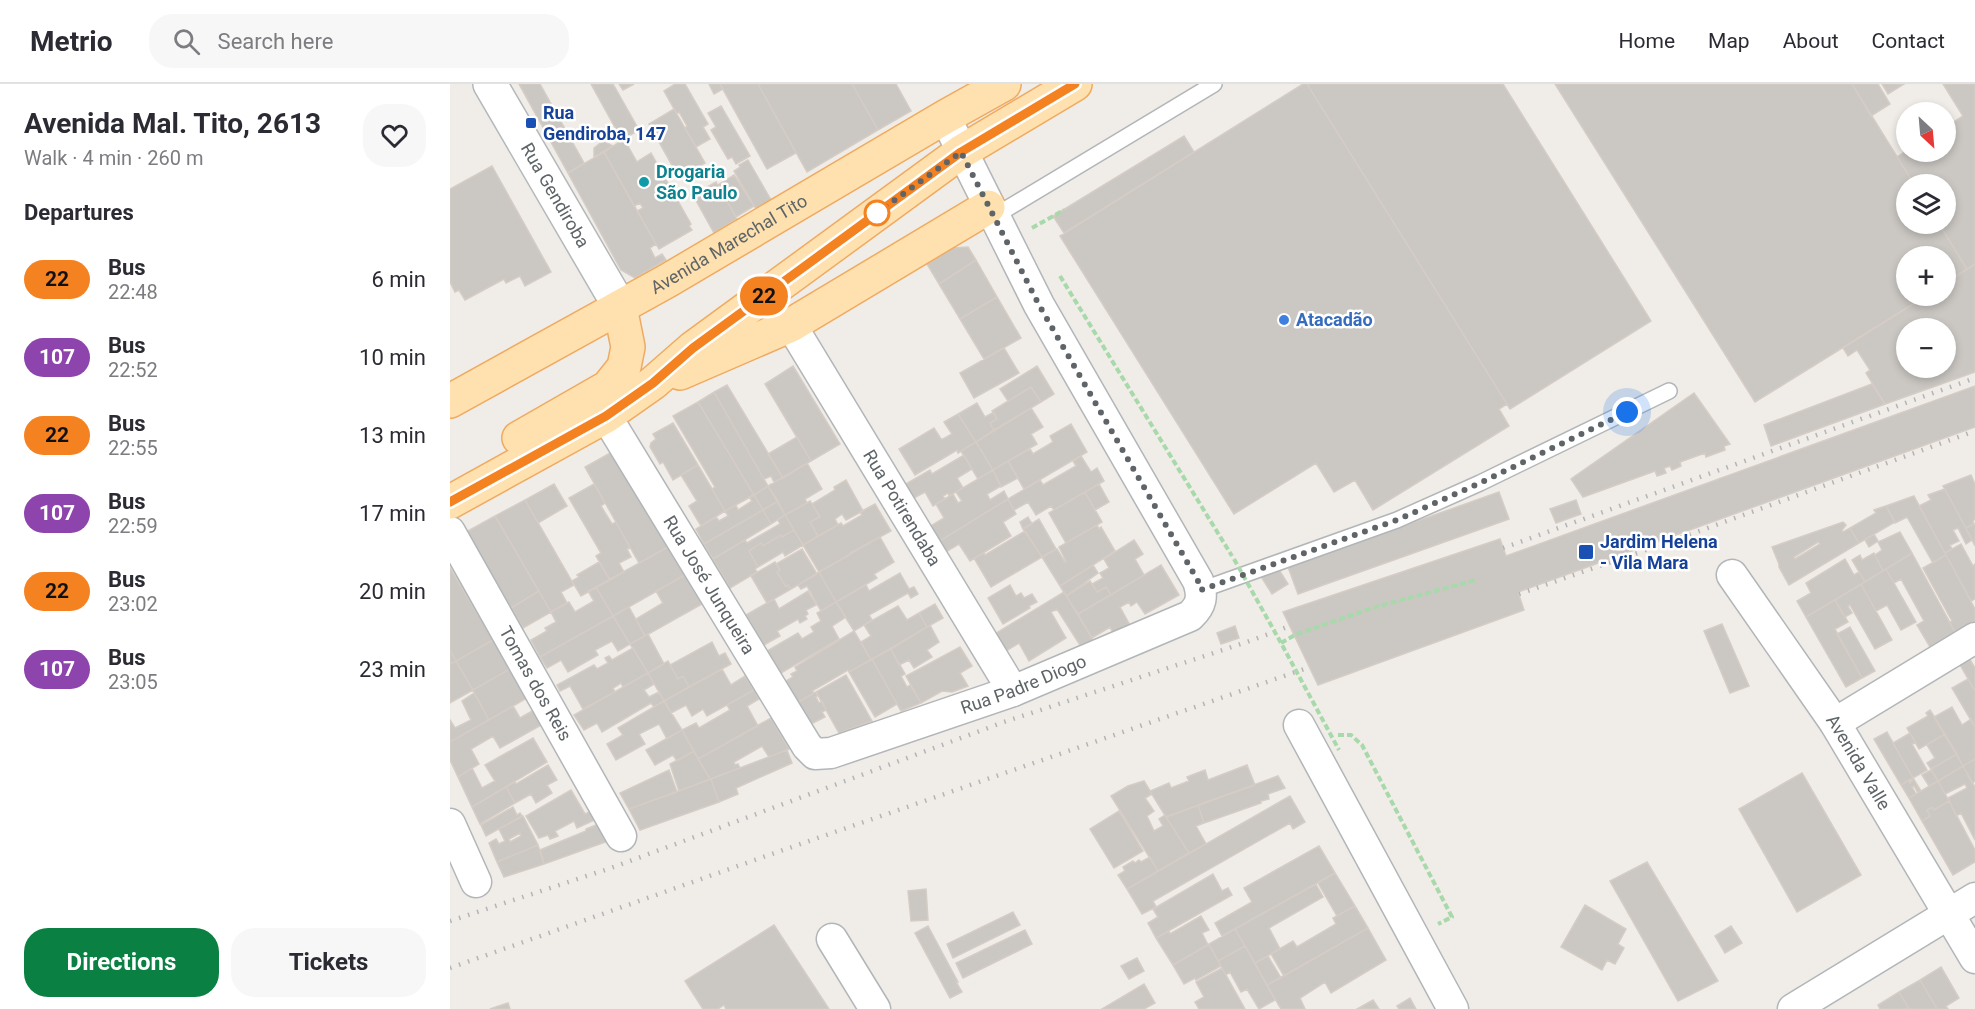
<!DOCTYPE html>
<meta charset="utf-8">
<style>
:root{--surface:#fff;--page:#f7f7f7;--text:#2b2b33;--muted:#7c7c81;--line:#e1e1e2;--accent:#0b8043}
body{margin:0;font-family:Roboto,sans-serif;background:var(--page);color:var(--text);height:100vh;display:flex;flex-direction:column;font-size:22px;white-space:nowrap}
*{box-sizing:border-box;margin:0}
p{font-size:20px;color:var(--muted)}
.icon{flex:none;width:33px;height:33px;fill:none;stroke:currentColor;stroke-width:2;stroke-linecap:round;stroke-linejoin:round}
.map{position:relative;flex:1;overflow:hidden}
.details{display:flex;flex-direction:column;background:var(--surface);width:450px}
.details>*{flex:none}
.badge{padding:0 12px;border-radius:20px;font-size:21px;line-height:39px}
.needle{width:39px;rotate:154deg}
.tools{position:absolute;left:1446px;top:18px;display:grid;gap:12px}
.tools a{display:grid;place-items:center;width:60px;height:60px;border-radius:50%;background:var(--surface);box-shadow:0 3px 9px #0003;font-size:30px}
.you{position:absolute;width:30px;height:30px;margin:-15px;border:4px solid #fff;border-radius:50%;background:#1a73e8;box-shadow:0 0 0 9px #1a73e833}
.map>.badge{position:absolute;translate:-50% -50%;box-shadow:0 0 0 3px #fff}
h2{padding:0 24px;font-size:22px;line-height:54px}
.round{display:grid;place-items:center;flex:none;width:63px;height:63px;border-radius:24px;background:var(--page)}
.summary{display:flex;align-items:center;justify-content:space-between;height:102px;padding:0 24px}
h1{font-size:28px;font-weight:700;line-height:45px}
.action{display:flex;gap:12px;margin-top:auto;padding:12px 24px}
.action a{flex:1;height:69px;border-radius:24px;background:var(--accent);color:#fff;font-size:24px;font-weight:700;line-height:69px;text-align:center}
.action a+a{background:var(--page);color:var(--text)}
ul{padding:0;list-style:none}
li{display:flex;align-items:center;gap:18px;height:78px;padding:0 24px}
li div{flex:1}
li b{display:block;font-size:22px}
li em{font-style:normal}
li .badge{min-width:66px;font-weight:700;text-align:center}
header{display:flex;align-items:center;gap:36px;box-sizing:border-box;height:84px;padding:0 30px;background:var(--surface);border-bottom:2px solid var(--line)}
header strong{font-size:28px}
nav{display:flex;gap:33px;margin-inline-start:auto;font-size:21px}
.search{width:420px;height:54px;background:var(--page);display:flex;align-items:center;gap:15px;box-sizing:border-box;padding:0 21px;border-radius:24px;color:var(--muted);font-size:22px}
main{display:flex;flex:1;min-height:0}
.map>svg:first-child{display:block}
.building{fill:#cbc7c3;stroke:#d5cdc5;stroke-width:1.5;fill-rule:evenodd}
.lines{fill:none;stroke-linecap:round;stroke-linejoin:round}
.lane-casing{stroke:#b2b6b9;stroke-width:18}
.street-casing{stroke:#b2b6b9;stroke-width:33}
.secondary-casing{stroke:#b3b8bb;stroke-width:36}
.primary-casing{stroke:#f0aa60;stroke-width:36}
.path{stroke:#a7d9aa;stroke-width:4;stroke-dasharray:6 3;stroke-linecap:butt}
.lane{stroke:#fff;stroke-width:15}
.street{stroke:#fff;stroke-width:30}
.secondary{stroke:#fff;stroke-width:33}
.primary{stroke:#fee1ae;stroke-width:33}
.rail{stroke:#b3b4b5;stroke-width:4.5;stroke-dasharray:1.5 8;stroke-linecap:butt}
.path-bridge{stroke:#a7d9aa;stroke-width:4;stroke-dasharray:6 3;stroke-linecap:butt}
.line-casing{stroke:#fff;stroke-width:14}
.line{stroke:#f58220;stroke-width:9}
.walk{stroke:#5e6467;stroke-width:6;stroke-dasharray:0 10.8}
.transit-dot{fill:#1a4fb4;stroke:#fff;stroke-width:2}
.culture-dot{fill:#0f9aa8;stroke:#fff;stroke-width:2}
.stop-dot{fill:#fff;stroke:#f58220;stroke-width:3}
.shop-dot{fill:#3f7fe0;stroke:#fff;stroke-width:2}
.labels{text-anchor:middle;stroke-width:5;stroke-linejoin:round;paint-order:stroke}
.transit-label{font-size:18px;font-weight:bold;fill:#164399;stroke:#fff;text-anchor:start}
.culture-label{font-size:18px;font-weight:bold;fill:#0d838f;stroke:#fff;text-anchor:start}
.street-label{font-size:18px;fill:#5e6467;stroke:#fff}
.shop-label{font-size:18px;font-weight:bold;fill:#366cbe;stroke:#fff;text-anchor:start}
</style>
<header>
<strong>Metrio</strong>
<div class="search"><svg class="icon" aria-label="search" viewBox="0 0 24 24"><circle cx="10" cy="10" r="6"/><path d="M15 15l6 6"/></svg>Search here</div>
<nav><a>Home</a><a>Map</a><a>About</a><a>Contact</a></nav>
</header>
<main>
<section class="details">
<div class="summary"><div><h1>Avenida Mal. Tito, 2613</h1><p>Walk · 4 min · 260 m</p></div><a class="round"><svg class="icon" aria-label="heart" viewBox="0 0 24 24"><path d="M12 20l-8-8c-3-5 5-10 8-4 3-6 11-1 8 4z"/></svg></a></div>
<h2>Departures</h2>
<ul>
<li><span class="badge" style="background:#f58220;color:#111">22</span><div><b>Bus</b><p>22:48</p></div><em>6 min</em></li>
<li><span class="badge" style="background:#8e44ad;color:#fff">107</span><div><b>Bus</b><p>22:52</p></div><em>10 min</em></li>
<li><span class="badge" style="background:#f58220;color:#111">22</span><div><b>Bus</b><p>22:55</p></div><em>13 min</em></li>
<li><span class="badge" style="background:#8e44ad;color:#fff">107</span><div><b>Bus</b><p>22:59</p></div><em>17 min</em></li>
<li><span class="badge" style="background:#f58220;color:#111">22</span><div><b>Bus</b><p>23:02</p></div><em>20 min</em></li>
<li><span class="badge" style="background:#8e44ad;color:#fff">107</span><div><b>Bus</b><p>23:05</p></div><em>23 min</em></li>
</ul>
<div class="action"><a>Directions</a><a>Tickets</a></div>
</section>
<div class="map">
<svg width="1525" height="925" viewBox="0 0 1525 925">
<rect width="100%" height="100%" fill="#f0ece7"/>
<path class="building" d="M69 0H90L134 79 118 89Z
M141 0H163L189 46 172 56Z
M169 0H184L173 6Z
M225 0H235L258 40 253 43 260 55 246 63 235 44 237 42 229 28 227 30 214 7Z
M259 0H270L273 5 264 10Z
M270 0H308L346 69 317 85Z
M308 0H402L428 46 357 88Z
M402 0H446L461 27 428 46Z
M853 0H857L1057 320 1049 325 1059 342 923 426 905 396 884 408 866 379 784 430 610 152Z
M857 0H1053L1201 237 1060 325Z
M1105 0H1402L1464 100H1456V140H1489L1517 185 1496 199V172H1456V212H1476L1305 318Z
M1402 0H1428L1440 20 1421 32Z
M1432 0H1454L1438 10Z
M1493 0H1525V180L1517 185 1489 140H1496V100H1464L1447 73 1456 67 1496 68V43L1513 32Z
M271 22 300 72 286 80 282 73 278 75 261 46 266 43 258 29Z
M224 25 255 79 229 94 199 40Z
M734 52 744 68 614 149 603 132Z
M174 55 187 78 201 69 241 140 239 142 242 146 209 165 187 127 193 124 190 119 184 122 154 68Z
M153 57 163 62 144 73V64Z
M154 68 206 160 200 164 205 174 212 170 216 176 185 194 171 186 118 89Z
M298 76 321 116 306 125 284 87 290 83 289 81Z
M42 82 101 188 75 202 70 192 56 199 54 195 15 216 9 206 5 208 0 198V105Z
M284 91 304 122 286 133 268 101Z
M266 98 287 135 264 149 243 111Z
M518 163 526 176 489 200 477 180 502 164Z
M526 176 547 213 510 235 489 200Z
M1525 180V288L1435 320 1416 289 1420 286 1407 266 1398 272 1393 264 1476 212H1496V199ZM1456 244H1496V284H1456Z
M547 213 571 254 534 275 510 235Z
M554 264 569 289 524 314 510 289Z
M343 282 390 360 361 377 315 300Z
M587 282 604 310 591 318 581 303 558 317 550 305Z
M1422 300 1435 320 1321 362 1314 341Z
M277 301 333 394 324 398 321 392 314 395 264 308Z
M1525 302V343L1068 508 1074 526 868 601 833 528 1050 455 1056 472Z
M581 303 591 318 544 346 540 339 547 335 542 327Z
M264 308 318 402 304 411 248 318Z
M1244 309 1280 360 1274 362 1275 366 1256 373 1255 369 1230 378 1231 382 1222 386 1220 382 1214 384 1216 389 1207 392 1205 387 1133 413 1121 395Z
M248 318 304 411 275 427 262 405 265 403 223 332Z
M527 319 535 333 544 328 547 335 540 339 544 346 526 358 508 330Z
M581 324 593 343 581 350 587 360 543 386 526 358Z
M508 330 526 358 508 369 507 366 465 391 449 365 484 344 491 355H493L502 350 494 338Z
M223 339 248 381 223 396 213 378 210 380 200 363 201 359 206 355 203 350Z
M621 340 637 368 574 405 558 377 580 365 583 370 603 358 600 352Z
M347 353 361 377 333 394 318 370Z
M526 358 543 386 528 395 511 367Z
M162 368 218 463 189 479 135 383Z
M514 371 522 385 507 394 513 404 499 412 498 409 493 412 495 415 483 422 475 408 462 415 454 401 480 386 482 390Z
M631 372 641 388 647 384 654 397 604 426 601 422 586 431 578 418 564 426 558 415 590 396 593 401 626 382 623 377Z
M558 377 568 394 551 403 543 386Z
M357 379 372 405 355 415 357 419 335 431 318 402Z
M248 381 275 427 251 442 239 422 247 417 231 391Z
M543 386 551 402 537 410 540 416 554 407 558 415 488 458 479 443 494 434 486 420 503 410 508 419 512 417 506 408Z
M1521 391 1525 400V435L1523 437 1524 440 1516 444 1493 402Z
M396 396 413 427 396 436 392 430 385 435 388 441 368 452 360 438 370 433 362 420 385 406 384 403Z
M104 400 117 422 88 439 75 416Z
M144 400 155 419 151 422 162 440 166 438 180 464 177 465 181 473 169 479 174 488 160 496 146 472 151 469 119 414Z
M649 400 659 418 645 426 635 408Z
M318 402 328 417 313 426 304 411Z
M1495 405 1522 456 1516 460 1508 444 1503 446 1509 457 1500 461 1502 465 1495 469 1469 422 1481 416 1478 411Z
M635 408 652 438 616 459 599 429Z
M1049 408 1059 435 848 510 838 483Z
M304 411 313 426 254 460 246 445 266 433 269 437 278 432 275 427 286 421 288 426 302 417 299 413Z
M1464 412 1496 471 1483 479 1457 433 1445 439 1436 422Z
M558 415 566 430 553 438 561 452 520 477 509 460 494 469 488 458Z
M75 416 124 501 111 508 117 519 101 528 45 432Z
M1126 416 1131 430 1106 439 1100 425Z
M328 417 335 431 321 440 313 426Z
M360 417 370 433 360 438 368 452 353 461 335 431Z
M425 420 441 447 400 469 401 470 369 488 353 461 391 439 393 442 412 431 410 428Z
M1436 422 1445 438 1409 459 1400 444 1426 429 1424 426Z
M313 426 321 440 263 475 254 460Z
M335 431 344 446 332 453 331 451 313 462 311 459 299 467 308 483 305 485 307 488 280 504 263 475 295 456 297 459 330 440 328 436Z
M45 432 89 507 61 524 16 448Z
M578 433 582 440 573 445 570 438Z
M589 435 606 465 592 473 573 445Z
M1393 438 1396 441 1392 446 1393 448 1400 444 1409 459 1339 501 1329 483V480L1322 463ZM1368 458 1370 460 1345 475 1344 473Z
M1524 440H1525V462L1516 444Z
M647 441 649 445 651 443 665 467 610 502 592 473 607 465 615 478 616 477 609 463Z
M344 446 353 461 335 472 333 468 308 483 299 467 311 459 313 462 331 451 332 453Z
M575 447 592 473 541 503 524 474 534 469 535 471Z
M1450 448 1462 469 1433 487 1425 471 1432 466 1428 458Z
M1424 450 1428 457 1419 463 1415 456Z
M430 453 444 478 424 490 427 494 386 518 369 488Z
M684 456 693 470 685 475 694 491 661 511 656 503 647 508 642 500 653 494 650 489 659 484 654 475Z
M1511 460 1523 482 1525 480V515L1521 517 1495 469Z
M218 463 235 491 163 532 146 503Z
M352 465 367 490 341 505 338 501 336 503 327 488 330 486 326 480Z
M1424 469 1433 487 1415 498 1402 476 1410 471 1412 476Z
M1462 469 1505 548 1480 563 1467 541 1474 537 1451 495 1444 499 1436 485Z
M1496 471 1525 525V537L1505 548 1499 538 1502 537 1473 484Z
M1395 475 1404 491 1409 488 1415 498 1356 533 1347 517 1361 509 1356 499Z
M149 478 160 496 131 512 122 497 129 493 127 491Z
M325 478 330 486 327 488 336 503 338 501 341 505 317 519 301 492Z
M643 481 648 489 616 512 610 502Z
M711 481 729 511 695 530 687 518 681 522 679 518 670 523 681 543 663 549 660 543 642 554 628 530Z
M826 481 838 500 822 510 810 491Z
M0 484 43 556 6 577 0 566Z
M1436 485 1466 538 1451 546 1437 521 1426 527 1411 500Z
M369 488 386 518 371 527 357 502 351 505 348 501Z
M450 489 459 505 464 503 468 510 461 514 458 509 419 531 422 536 404 547 386 518 416 501 419 507Z
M235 491 252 520 195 552 186 535 213 519 206 507Z
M640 497 647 508 656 503 661 511 628 530 616 512Z
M1411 500 1442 556 1425 565 1400 521 1398 522 1402 529 1395 533 1385 516Z
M560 501 566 512 571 509 574 514 582 510 587 518 579 522 580 524 553 540 538 514Z
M146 503 163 532 90 573 81 556 97 547 95 544 106 538 101 528 119 518 125 528 144 517 138 507Z
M89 507 101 528 73 544 61 524Z
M358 507 366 521 356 526 358 530 355 532 357 535 350 539 348 535 327 547 330 552 314 561 296 531 324 515 329 525Z
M614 508 643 556 630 561 607 525 601 528 616 554 579 577 569 559 553 569 543 551Z
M1385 516 1398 538 1385 545 1412 594 1396 603 1356 533Z
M386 518 396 533 382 542 389 555 331 589 317 567 348 549 352 555 364 548 361 543 371 537 367 529Z
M485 520 493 534 477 543 469 529Z
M448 522 457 536 469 529 477 543 421 576 411 558 421 552 414 541Z
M179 523 195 552 180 560 163 532Z
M163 532 180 560 168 567 162 557 145 566 148 571 118 588 111 576 97 584 90 573Z
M1272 540 1299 602 1280 609 1254 547Z
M480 541 489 558 477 566 482 573 464 584 459 576 449 581 441 565Z
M785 542 789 554 771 560 767 549Z
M1400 543 1425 587 1412 594 1387 550Z
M404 547 421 576 399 588 398 586 362 607 364 609 348 618 336 597 343 593 341 590 347 587 345 583Z
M198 550 214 580 198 589 180 560Z
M43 556 60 585 23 606 6 577Z
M262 558 269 572 275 569 281 580 239 603 233 592 228 595 220 581Z
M510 563 522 582 510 589 518 602 502 608 492 607 471 619 456 592Z
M183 564 198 589 173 603 171 599 163 604 165 608 133 625 120 602 110 607 107 601 144 581 147 585 158 579 155 574 159 572 162 576Z
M441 565 455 590 451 592 457 603 460 601 471 619 451 627 422 575Z
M0 566 6 577 0 580Z
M1519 574 1525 584V607L1509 579Z
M422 575 447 620 425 633 399 588Z
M6 577 23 606 0 619V580Z
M218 577 228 595 233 592 239 603 214 617 198 589Z
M60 585 77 614 39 636 23 606Z
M272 585 281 601 295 592 304 606 257 632 253 625 242 632 236 621 221 629 214 617Z
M198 589 204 600 194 606 199 613 209 608 214 617 204 623 201 619 152 648 147 639 134 646 124 631Z
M396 591 422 637 389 649 366 608Z
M1518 595 1525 607V643L1502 604Z
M304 606 309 615 297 622 308 642 248 675 232 646 246 639 249 644 280 626 277 621Z
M366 608 368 611 366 613 369 619 372 617 376 626 372 628 375 633 361 640 348 618Z
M24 609 39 636 0 658V636L5 644 21 636 12 617Z
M214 617 232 646 217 655 209 640 189 650 195 660 166 676 157 660 173 651 168 644Z
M63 622 70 634 84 626 93 640 50 664 43 652 21 665 29 680 8 693 0 676V658Z
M1502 623 1512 641 1521 635 1525 643V675L1513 682 1484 633Z
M1480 626 1495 650 1469 665 1457 644 1478 632 1476 629Z
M321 634 339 665 319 673 312 662 284 678 285 681 288 680 290 684 260 695 248 675Z
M232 646 244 667 227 677 223 671 205 681 196 666Z
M1437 648 1463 694 1451 701 1424 655Z
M1460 649 1466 659 1462 660 1477 686 1463 694 1443 659Z
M1495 650 1507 670 1481 685 1477 679 1485 674 1477 661Z
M83 654 97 678 22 723 8 693 22 684 32 704 45 697 35 681Z
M337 666 342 679 286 704 288 710 269 718 261 695Z
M244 667 260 695 229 707 220 680Z
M1507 670 1513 682 1488 697 1481 685Z
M1525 675V697L1522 699 1513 682Z
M98 681 107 696 97 701 102 709 86 719 81 710 65 719 56 703 65 698 66 700Z
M797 681 805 701 716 733 700 707 719 699 721 704 739 697 737 693 755 686 758 696Z
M1513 682 1525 703V756L1511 729 1506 732 1498 714 1517 704 1515 700 1495 710 1488 697Z
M219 686 227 708 179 725 170 709Z
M1481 686 1488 697 1479 702 1472 691Z
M1352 689 1411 791 1347 828 1289 725Z
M828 692 835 704 818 710 819 715 811 717V719L754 739 748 721Z
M1463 694 1471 707 1468 709 1464 702 1462 703 1466 710 1459 714 1451 701 1459 696 1460 699Z
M261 695 269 718 190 746 179 725Z
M694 697 702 710 695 714 704 727 697 732 704 747 713 742 709 735 715 731 739 769 708 787 661 712 678 702Z
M1488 697 1499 717 1484 726 1482 723 1477 726 1480 732 1472 737 1459 714Z
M56 703 65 719 30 740 22 723Z
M121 706 135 730 144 726 149 734 127 744 124 737 105 747 108 752 100 755 98 751 89 754 76 732Z
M840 712 855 738 843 745 840 739 703 817 706 823 692 830 677 805Z
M1499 717 1525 766V778L1503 791 1472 737 1480 732 1477 726 1482 723 1484 726Z
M748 721 754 739 746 742 756 760 739 769 716 733Z
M63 723 67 731 70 729 72 732 36 752 31 741Z
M669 727 693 767 664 784 640 745Z
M73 732 88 761 47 778 39 759 46 755 49 760 55 757 49 745ZM70 749 71 752 60 758 59 755Z
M151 739 158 757 94 780 90 766 136 747V745Z
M88 761 94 780 54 793 47 778Z
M869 762 885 789 772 852 765 839 802 818 794 804Z
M700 773 708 787 677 805 668 791 675 787 673 783 683 777 685 779 689 776 691 778Z
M1197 778 1268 897 1228 917 1160 797Z
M885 789 905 822 887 832 868 799Z
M763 790 772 807 778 804 782 811 706 854 698 839 708 833 703 825Z
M866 800 873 813 819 844 830 865 805 879 785 845Z
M476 805 478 836 461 837 458 807Z
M1135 821 1176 845 1168 860 1174 864 1165 880 1157 876 1152 886 1111 863Z
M905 822 918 844 834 892 821 870 843 857 847 863 886 840 883 834Z
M563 828 570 841 503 874 497 860Z
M751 832 759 846 752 849 758 861 723 881 706 854 719 847 720 850Z
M324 841 379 925H276L274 921 268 925H253L235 897Z
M478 842 508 898H506L512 908 500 914 465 849Z
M1281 842 1292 859 1275 869 1265 852Z
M918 844 936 876 881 909 875 898 850 914 855 925H831L817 901Z
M785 845 795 862 768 877 759 860Z
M575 846 582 860 513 894 506 879Z
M759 860 771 882 746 896 745 894 734 900 723 881Z
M795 862 825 916 809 925 797 905 791 908 780 888 776 891 768 877Z
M818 872 831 894 817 901 805 879Z
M687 874 694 887 679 895 671 882Z
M1491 883 1509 914 1496 922 1498 925H1487L1470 896Z
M772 884 776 891 795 925H749L745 918 754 913 746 898Z
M1470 896 1487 925H1459L1449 908Z
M694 900 705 919 694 925H652Z
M1449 908 1459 925H1430L1428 921Z
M960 914 966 925H949L947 922Z
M923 916 929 925H907Z
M58 919 60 925H40Z"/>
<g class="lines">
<g class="lane-casing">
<path id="lane" d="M543 133 764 0
M751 506 947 436 1030 399 1219 307"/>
</g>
<g class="street-casing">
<g id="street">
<path id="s1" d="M341 241 563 607"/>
<path id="s2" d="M156 332 357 662 365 670 381 669 563 607 740 532C752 521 753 512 748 497L589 221 495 33"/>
<path id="s3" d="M0 448 171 752"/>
<path id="s4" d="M1282 491 1385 639 1525 874"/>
<path d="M1385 639 1525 554"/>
<path d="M849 641 1003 925"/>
<path d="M0 740 26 798"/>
<path d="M382 855 425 925"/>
<path d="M1343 925 1525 814"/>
</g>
</g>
<g class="secondary-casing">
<g id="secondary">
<path id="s5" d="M40 0 170 223"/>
</g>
</g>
<g class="primary-casing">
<g id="primary">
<path d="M230 289 341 241 538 123"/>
<path id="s6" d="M0 317 217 197 495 33 554 0"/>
<path d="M69 354 158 303 174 283 178 263 170 223"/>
<path d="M0 418 156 332 203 299 243 264 511 68 625 0"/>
</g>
</g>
<path class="path" d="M582 144 614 126
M610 192 782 472
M831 559 845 551 922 524 1026 496
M888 651H901L912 661 1002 833 988 840"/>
<use href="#lane" class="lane"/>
<use href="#street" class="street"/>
<use href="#secondary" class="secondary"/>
<use href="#primary" class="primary"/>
<path class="rail" d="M1053 464 1525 294
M1069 510 1216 459 1525 347
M0 837 161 784 554 638 797 558 840 542
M0 884 316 772 860 583"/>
<path class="path-bridge" d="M784 475 831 559 889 666"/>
</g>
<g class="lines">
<g class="line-casing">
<path id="line" d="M0 418 156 332 203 299 243 264 511 68 625 0"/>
</g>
<use href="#line" class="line"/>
<path class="walk" d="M427 129 511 68 589 221 748 497 751 506 947 436 1030 399 1177 328"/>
</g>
<g class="transit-dot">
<rect x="75" y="33" width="12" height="12" rx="3"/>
<rect x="1128" y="460" width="16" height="16" rx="3"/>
</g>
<circle class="culture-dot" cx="194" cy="98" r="6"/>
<circle class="stop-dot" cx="427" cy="129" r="12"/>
<circle class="shop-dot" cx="834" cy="236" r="6"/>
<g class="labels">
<g class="transit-label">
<text x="93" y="35">Rua<tspan x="93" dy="21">Gendiroba, 147</tspan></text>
<text x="1150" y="464">Jardim Helena<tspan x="1150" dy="21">- Vila Mara</tspan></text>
</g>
<g class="culture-label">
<text x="206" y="94">Drogaria<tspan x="206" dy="21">São Paulo</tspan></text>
</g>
<g class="street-label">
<text dy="6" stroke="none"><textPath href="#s5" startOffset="129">Rua Gendiroba</textPath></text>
<text dy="6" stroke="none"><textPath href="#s6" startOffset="320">Avenida Marechal Tito</textPath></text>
<text dy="6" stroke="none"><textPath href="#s1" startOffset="214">Rua Potirendaba</textPath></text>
<text dy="6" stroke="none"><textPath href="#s2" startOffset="198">Rua José Junqueira</textPath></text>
<text dy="6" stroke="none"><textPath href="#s3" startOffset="174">Tomas dos Reis</textPath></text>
<text dy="6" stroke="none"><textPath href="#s2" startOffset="618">Rua Padre Diogo</textPath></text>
<text dy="6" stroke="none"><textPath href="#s4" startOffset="226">Avenida Valle</textPath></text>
</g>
<g class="shop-label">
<text x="846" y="242">Atacadão</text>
</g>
</g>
</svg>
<div class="tools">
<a><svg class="needle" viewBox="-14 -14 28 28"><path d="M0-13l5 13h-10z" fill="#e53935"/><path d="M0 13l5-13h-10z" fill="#7c7c81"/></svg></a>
<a><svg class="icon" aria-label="layers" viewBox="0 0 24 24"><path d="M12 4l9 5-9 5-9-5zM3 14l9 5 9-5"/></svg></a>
<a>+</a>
<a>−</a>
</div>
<div class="you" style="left:1177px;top:328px"></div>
<b class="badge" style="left:314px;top:212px;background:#f58220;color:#111">22</b>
</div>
</main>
